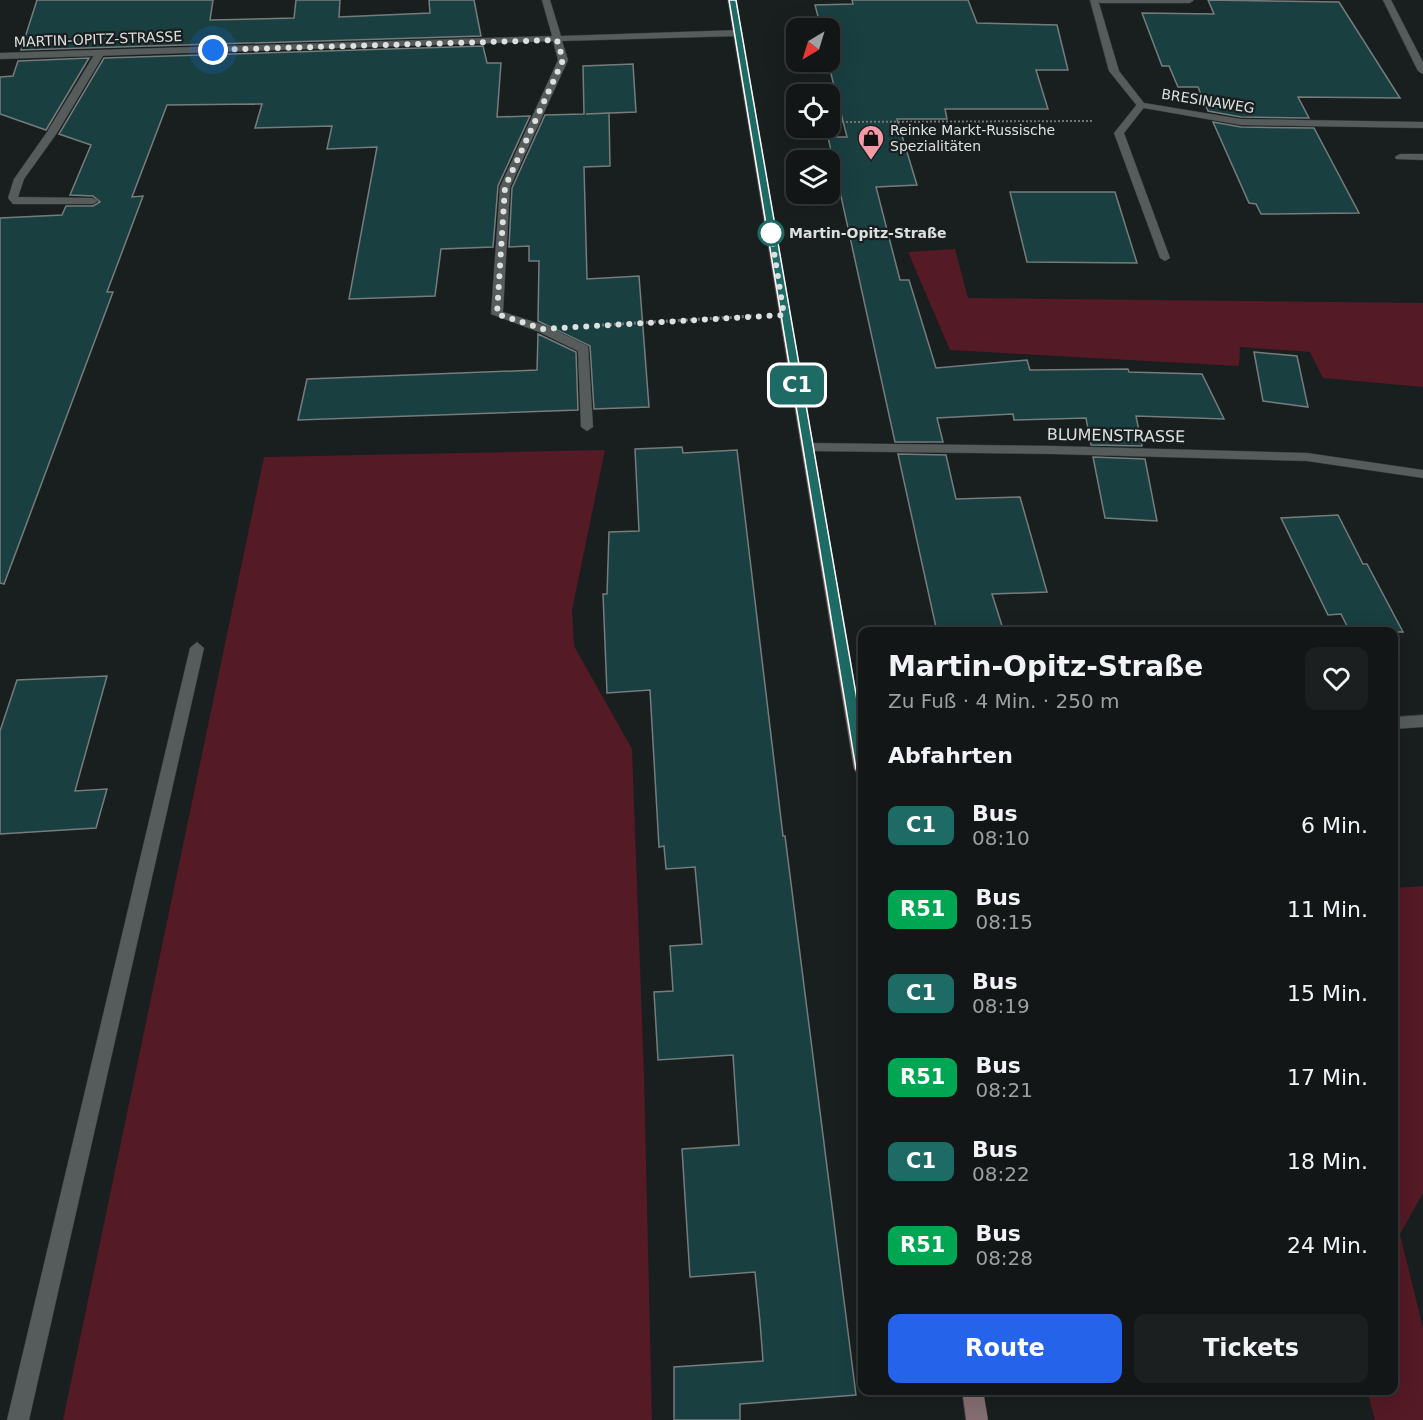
<!DOCTYPE html>
<html lang="de">
<meta charset="utf-8">
<style>
:root{--surface:#131617;--page:#1c1f20;--text:#f1f3f6;--muted:#9d9fa1;--line:#323536;--accent:#2563eb}
body{margin:0;font-family:"DejaVu Sans",sans-serif;background:var(--page);color:var(--text);height:100vh;display:flex;flex-direction:column;font-size:22px;white-space:nowrap}
*{box-sizing:border-box;margin:0}
p{font-size:20px;color:var(--muted)}
.icon{flex:none;width:33px;height:33px;fill:none;stroke:currentColor;stroke-width:2;stroke-linecap:round;stroke-linejoin:round}
.map{position:relative;flex:1;overflow:hidden}
.side{position:absolute;left:858px;top:627px;width:540px;height:768px;display:flex;flex-direction:column;background:var(--surface);border-radius:12px;box-shadow:0 6px 24px #0002,0 0 0 2px var(--line)}
.side>*{flex:none}
.badge{padding:0 12px;border-radius:9px;font-size:21px;line-height:39px}
.needle{width:39px;rotate:218deg}
.buttons{position:absolute;left:786px;top:18px;display:grid;gap:12px}
.buttons a{display:grid;place-items:center;width:54px;height:54px;border-radius:12px;background:var(--surface);box-shadow:0 6px 24px #0002,0 0 0 2px var(--line);font-size:30px}
.you{position:absolute;width:30px;height:30px;margin:-15px;border:4px solid #fff;border-radius:50%;background:#1a73e8;box-shadow:0 0 0 9px #1a73e833}
.map>.badge{position:absolute;translate:-50% -50%;box-shadow:0 0 0 3px #fff}
h2{padding:0 30px;font-size:22px;line-height:54px}
.round{display:grid;place-items:center;flex:none;width:63px;height:63px;border-radius:12px;background:var(--page)}
.headline{display:flex;align-items:center;justify-content:space-between;height:102px;padding:0 30px}
h1{font-size:28px;font-weight:700;line-height:45px}
.primary-button{display:flex;gap:12px;margin-top:auto;padding:12px 30px}
.primary-button a{flex:1;height:69px;border-radius:12px;background:var(--accent);color:#fff;font-size:24px;font-weight:700;line-height:69px;text-align:center}
.primary-button a+a{background:var(--page);color:var(--text)}
ul{padding:0;list-style:none}
li{display:flex;align-items:center;gap:18px;height:84px;padding:0 30px}
li div{flex:1}
li b{display:block;font-size:22px}
li em{font-style:normal}
li .badge{min-width:66px;font-weight:700;text-align:center}
.map>svg:first-child{display:block}
.green{fill:#541a26}
.building{fill:#1a3f41;stroke:#767c7c;stroke-width:1.5}
.lines{fill:none;stroke-linecap:round;stroke-linejoin:round}
.service-casing{stroke:#353838;stroke-width:1}
.minor-casing{stroke:#353838;stroke-width:1}
.secondary-casing{stroke:#353838;stroke-width:1}
.path-far1{stroke:#707475;stroke-width:2;stroke-dasharray:2 2;stroke-linecap:butt}
.path{stroke:#707475;stroke-width:3;stroke-dasharray:2 2;stroke-linecap:butt}
.service{fill:#565c5c;fill-rule:evenodd}
.minor{fill:#565c5c;fill-rule:evenodd}
.secondary{fill:#856e72;fill-rule:evenodd}
.line{fill:#1e6a64;stroke:#fff;stroke-width:1.5}
.walk{stroke:#dde0e0;stroke-width:6;stroke-dasharray:0 10.8}
.stop-dot{fill:#fff;stroke:#1e6a64;stroke-width:3}
.labels{text-anchor:middle;stroke-width:4.5;stroke-linejoin:round;paint-order:stroke}
.far-street-label{font-size:14px;fill:#dde0e0;stroke:#191e1f}
.far-poi-label{font-size:14px;fill:#dde0e0;stroke:#191e1f;text-anchor:start}
.far-stop-label{font-size:14px;font-weight:bold;fill:#dde0e0;stroke:#191e1f;text-anchor:start}
.street-label{font-size:16px;fill:#dde0e0;stroke:#191e1f}
</style>
<div class="map">
<svg width="1423" height="1420" viewBox="0 0 1423 1420">
<rect width="100%" height="100%" fill="#191e1f"/>
<path class="green" d="M955 249 968 298 1423 303V387L1323 378 1310 352 1240 347 1239 366 950 350 908 252Z
M605 450 572 610 574 646 632 749 644 1075 652 1420H63L264 457Z
M1423 886V1193L1400 1234 1423 1328V1420H1375L1367 1391 1394 1390V888Z"/>
<path class="building" d="M37 0H213L210 20 294 18 296 0H340L339 17 430 13 429 0H474L481 36 21 50Z
M852 0H968L977 23 1057 25 1068 70H1036L1048 109H945L947 119H897L917 185 876 187 900 280H909L936 368 1027 360 1030 370 1128 369 1129 372 1202 374 1224 419 1136 416 1142 446 1091 445 1086 418 1014 420 1013 414 937 418 943 442H895L828 137H847L828 62 830 28H821L815 5 853 4Z
M1208 0 1339 2 1400 98 1298 97 1309 118 1241 117 1208 111 1198 87H1178L1169 66H1162L1142 13 1214 14Z
M483 46 487 63H501L497 117 530 116 498 186 493 247 441 249 435 296 349 299 377 147 327 149 332 126 255 128 262 104 167 105 132 197 143 196 107 292H113L4 584 0 583V218L62 215 66 206H93L100 202 93 196 70 195 91 145 59 134 104 58Z
M89 58 46 130 0 114V77L13 76 18 61Z
M633 64 636 112 586 114 609 113 610 166 584 167 587 279 639 276 649 407 594 409 590 346 538 321 539 261H529V246L509 247 512 188 545 115 584 114 583 66Z
M1213 122 1241 127 1314 128 1359 213 1261 214 1256 204 1249 203Z
M1010 192H1115L1137 263 1027 262Z
M538 334 576 352 578 410 298 420 307 379 537 370Z
M1254 352 1297 356 1308 407 1263 401Z
M682 447 683 453 737 450 783 836H785L856 1395 740 1404V1420H674V1367L763 1361 760 1322 755 1272 690 1277 682 1149 739 1145 733 1055 658 1060 654 992 673 991 670 946 702 944 695 867 666 869 664 846 659 847 650 690 607 693 603 594H607L609 532 639 531 635 449Z
M898 454 946 455 956 499 1020 497 1047 592 992 594 1004 632H937Z
M1093 457 1145 459 1157 521 1105 518Z
M1338 515 1363 564H1367L1403 632H1350L1341 614 1328 615 1281 518Z
M107 676 75 791 107 789 96 828 0 834V731L17 680Z"/>
<g class="lines">
<g class="service-casing">
<path id="service" d="M1096 0H1194L1190 3H1100Z
M96 52 104 54 57 133 24 179 18 197 93 198 98 201 93 204H13L8 198 14 179 47 132Z
M1141 102 1146 105 1124 133 1170 258 1165 261 1160 258 1114 133 1138 103Z
M1400 154H1423V160L1396 159 1395 157Z
M197 642 204 648 29 1420H7L190 648Z"/>
</g>
<g class="minor-casing">
<path id="minor" d="M542 0H550L561 36 739 30 743 33 739 36 562 41 568 60 510 187 503 312 547 326 588 346 593 427 587 431 581 427 578 351 539 332 491 314 500 187 558 60 553 41 0 59V53L552 36Z
M1090 0H1098L1119 71 1144 103 1241 119 1423 122V128L1241 125 1138 107 1109 71Z
M1383 0H1391L1423 62V74L1418 71Z
M808 443 1053 446 1307 453 1423 470V478L1307 461 1053 454 808 451 802 447Z
M1423 715V727L1394 729V717Z"/>
</g>
<g class="secondary-casing">
<path id="secondary" d="M728 0H736L862 727V775L857 774 854 769Z
M962 1390H983L988 1420H966Z"/>
</g>
<path class="path-far1" d="M785 122H796
M830 122 1092 121"/>
<path class="path" d="M602 325 753 316"/>
<use href="#service" class="service"/>
<use href="#minor" class="minor"/>
<use href="#secondary" class="secondary"/>
</g>
<path class="line" d="M729 0H736L869 769 862 774 856 769Z"/>
<g class="lines">
<path class="walk" d="M213 50 557 40 563 60 505 187 497 314 543 329 784 315 771 233"/>
</g>
<defs>
<g id="shop-pin" transform="scale(1.35)"><path d="M0 17L-7.5 6A9.5 9.5 0 1 1 7.5 6Z" fill="#f49aa6" stroke="#191e1f"/><path d="M-5-2.5h2.3a2.7 3.5 0 0 1 5.4 0H5L5.5 6h-11ZM-1.5-2.5h3a1.5 2.3 0 0 0-3 0Z" fill="#111"/></g>
</defs>
<g fill-rule="evenodd">
<use href="#shop-pin" x="871" y="138"/>
</g>
<circle class="stop-dot" cx="771" cy="233" r="12"/>
<g class="labels">
<g class="far-street-label">
<text transform="translate(98 39) rotate(-2)" y="5">MARTIN-OPITZ-STRASSE</text>
<text transform="translate(1208 101) rotate(9)" y="5">BRESINAWEG</text>
</g>
<g class="far-poi-label">
<text x="890" y="135">Reinke Markt-Russische<tspan x="890" dy="16">Spezialitäten</tspan></text>
</g>
<g class="far-stop-label">
<text x="789" y="238">Martin-Opitz-Straße</text>
</g>
<g class="street-label">
<text transform="translate(1116 435) rotate(1)" y="6">BLUMENSTRASSE</text>
</g>
</g>
</svg>
<div class="buttons">
<a><svg class="needle" viewBox="-14 -14 28 28"><path d="M0-13l5 13h-10z" fill="#e53935"/><path d="M0 13l5-13h-10z" fill="#9d9fa1"/></svg></a>
<a><svg class="icon" aria-label="locate" viewBox="0 0 24 24"><circle cx="12" cy="12" r="6"/><path d="M12 2v4M12 18v4M2 12h4M18 12h4"/></svg></a>
<a><svg class="icon" aria-label="layers" viewBox="0 0 24 24"><path d="M12 4l9 5-9 5-9-5zM3 14l9 5 9-5"/></svg></a>
</div>
<div class="you" style="left:213px;top:50px"></div>
<b class="badge" style="left:797px;top:385px;background:#1e6a64;color:#fff">C1</b>
<section class="side">
<div class="headline"><div><h1>Martin-Opitz-Straße</h1><p>Zu Fuß · 4 Min. · 250 m</p></div><a class="round"><svg class="icon" aria-label="heart" viewBox="0 0 24 24"><path d="M12 20l-8-8c-3-5 5-10 8-4 3-6 11-1 8 4z"/></svg></a></div>
<h2>Abfahrten</h2>
<ul>
<li><span class="badge" style="background:#1e6a64;color:#fff">C1</span><div><b>Bus</b><p>08:10</p></div><em>6 Min.</em></li>
<li><span class="badge" style="background:#00a651;color:#fff">R51</span><div><b>Bus</b><p>08:15</p></div><em>11 Min.</em></li>
<li><span class="badge" style="background:#1e6a64;color:#fff">C1</span><div><b>Bus</b><p>08:19</p></div><em>15 Min.</em></li>
<li><span class="badge" style="background:#00a651;color:#fff">R51</span><div><b>Bus</b><p>08:21</p></div><em>17 Min.</em></li>
<li><span class="badge" style="background:#1e6a64;color:#fff">C1</span><div><b>Bus</b><p>08:22</p></div><em>18 Min.</em></li>
<li><span class="badge" style="background:#00a651;color:#fff">R51</span><div><b>Bus</b><p>08:28</p></div><em>24 Min.</em></li>
</ul>
<div class="primary-button"><a>Route</a><a>Tickets</a></div>
</section>
</div>
